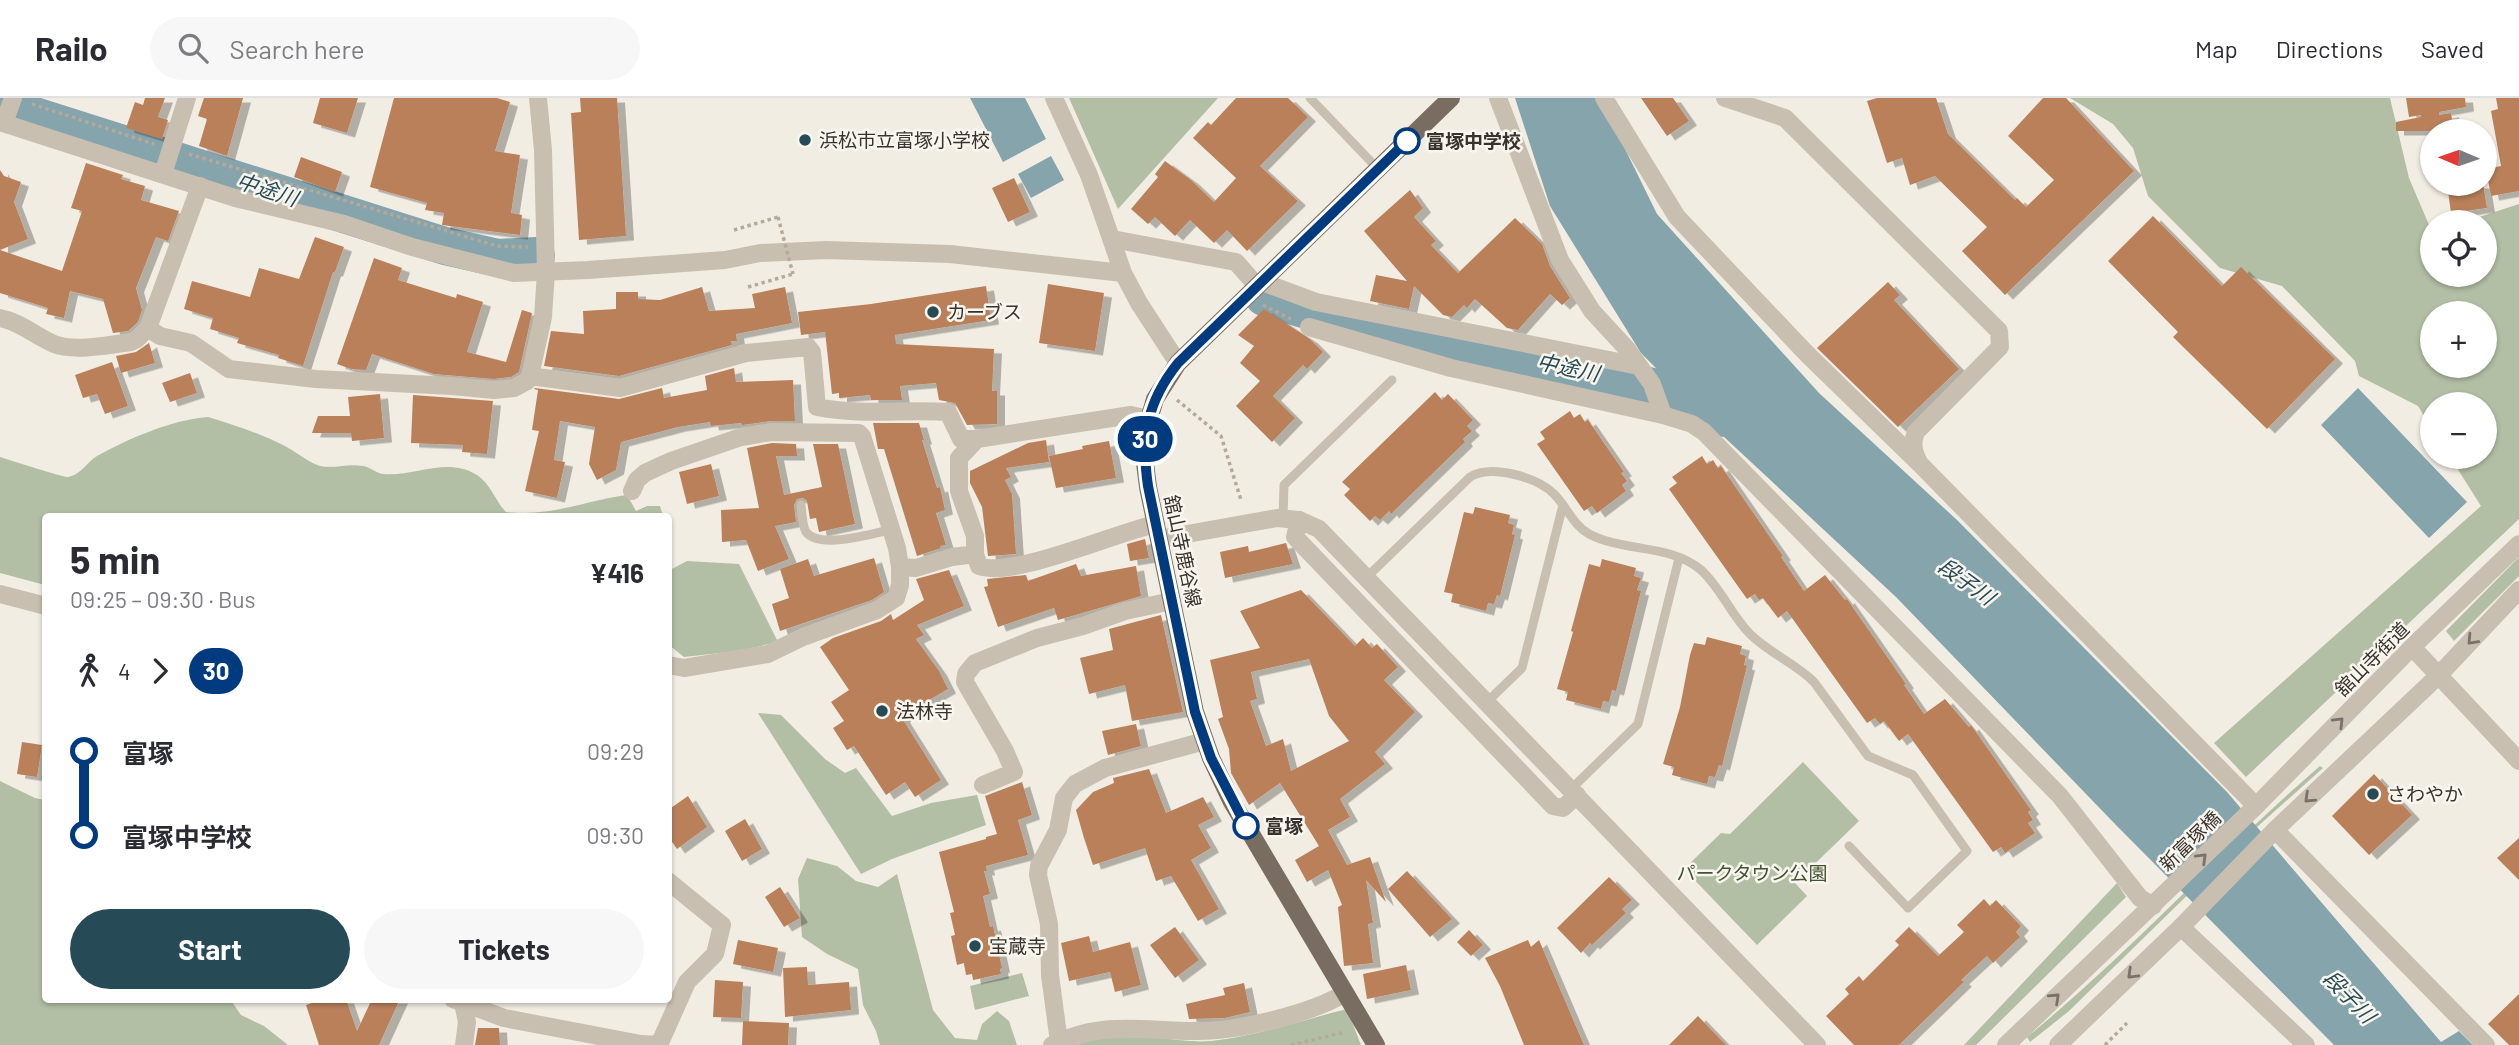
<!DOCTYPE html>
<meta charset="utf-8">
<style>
:root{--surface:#fff;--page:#f7f7f7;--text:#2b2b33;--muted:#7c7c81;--line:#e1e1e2;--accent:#264b56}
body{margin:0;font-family:Barlow,"Noto Sans JP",sans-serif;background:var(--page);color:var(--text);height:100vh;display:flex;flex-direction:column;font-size:26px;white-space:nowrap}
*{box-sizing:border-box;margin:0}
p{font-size:23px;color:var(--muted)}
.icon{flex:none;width:38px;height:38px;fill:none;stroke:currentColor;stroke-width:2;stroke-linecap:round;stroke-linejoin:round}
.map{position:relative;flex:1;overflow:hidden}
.side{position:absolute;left:42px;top:415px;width:630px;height:490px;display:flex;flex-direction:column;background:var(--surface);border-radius:7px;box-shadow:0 2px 5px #0004}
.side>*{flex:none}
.badge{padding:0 14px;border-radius:23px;font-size:24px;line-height:46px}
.needle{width:46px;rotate:272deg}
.buttons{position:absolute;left:2420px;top:21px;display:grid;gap:14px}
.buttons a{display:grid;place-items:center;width:77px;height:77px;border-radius:50%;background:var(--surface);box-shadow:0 2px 5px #0004;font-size:35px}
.map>.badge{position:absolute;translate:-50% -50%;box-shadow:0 0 0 4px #fff}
.legs{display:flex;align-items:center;gap:10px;height:77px;padding:0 28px;font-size:23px}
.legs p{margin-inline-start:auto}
.headline{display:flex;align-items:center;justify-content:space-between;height:119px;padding:0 28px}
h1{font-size:38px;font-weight:700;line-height:52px}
.action{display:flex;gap:14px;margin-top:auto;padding:14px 28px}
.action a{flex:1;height:80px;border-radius:42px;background:var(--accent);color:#fff;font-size:28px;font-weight:700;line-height:80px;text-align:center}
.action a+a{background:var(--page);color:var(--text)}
ul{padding:0 28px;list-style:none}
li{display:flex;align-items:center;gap:24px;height:84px;font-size:26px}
li i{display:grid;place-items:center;width:10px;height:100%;margin:0 9px;background:currentColor}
li i::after{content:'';width:18px;height:18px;margin:-9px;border:5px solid;border-radius:50%;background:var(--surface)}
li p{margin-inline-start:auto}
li:first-child i{background:linear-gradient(#0000 50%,currentColor 0)}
li:last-child i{background:linear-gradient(currentColor 50%,#0000 0)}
header{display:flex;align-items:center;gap:42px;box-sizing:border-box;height:98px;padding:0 35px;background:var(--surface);border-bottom:2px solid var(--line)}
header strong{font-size:33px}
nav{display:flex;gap:38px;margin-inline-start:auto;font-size:24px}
.search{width:490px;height:63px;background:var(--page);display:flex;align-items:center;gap:18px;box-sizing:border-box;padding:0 24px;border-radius:38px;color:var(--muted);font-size:26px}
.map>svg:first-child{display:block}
.green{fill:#b2bfa4;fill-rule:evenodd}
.water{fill:#85a4ac}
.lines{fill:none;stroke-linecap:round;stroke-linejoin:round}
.river{stroke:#85a4ac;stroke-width:38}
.building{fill:#b9805a;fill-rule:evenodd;filter:url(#shadow)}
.path{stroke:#b5aa9a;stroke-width:3.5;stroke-dasharray:3.5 3.5;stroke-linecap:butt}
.service{stroke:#c9bfb0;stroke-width:9}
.minor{stroke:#c9bfb0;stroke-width:18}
.tertiary{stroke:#c9bfb0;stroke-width:18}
.primary{stroke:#796c60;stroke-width:18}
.path-bridge{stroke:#b5aa9a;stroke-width:3.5;stroke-dasharray:3.5 3.5;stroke-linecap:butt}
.oneway{stroke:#7a7168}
.line-1-casing{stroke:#fff;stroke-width:16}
.line-1{stroke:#003b80;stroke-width:10}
.poi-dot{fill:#264b56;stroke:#f9f6ef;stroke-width:2.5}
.stop-1-dot{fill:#fff;stroke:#003b80;stroke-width:3.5}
.labels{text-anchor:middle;stroke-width:5;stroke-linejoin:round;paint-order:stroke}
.poi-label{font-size:19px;fill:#39322d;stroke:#f9f6ef;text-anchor:start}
.stop-label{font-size:19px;font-weight:bold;fill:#39322d;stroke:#f9f6ef;text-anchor:start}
.street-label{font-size:19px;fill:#39322d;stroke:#f9f6ef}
.park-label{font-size:19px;fill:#435433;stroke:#f9f6ef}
.water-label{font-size:21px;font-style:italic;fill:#264b56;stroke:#f9f6ef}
</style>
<header>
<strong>Railo</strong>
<div class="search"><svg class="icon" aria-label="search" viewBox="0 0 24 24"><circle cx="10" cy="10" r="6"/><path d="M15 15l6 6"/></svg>Search here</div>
<nav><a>Map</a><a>Directions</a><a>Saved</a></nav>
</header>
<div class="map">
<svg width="2519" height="947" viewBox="0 0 2519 947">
<defs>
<filter id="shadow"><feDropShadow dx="8" dy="4.5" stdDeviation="0" flood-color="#0004"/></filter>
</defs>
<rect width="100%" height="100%" fill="#f2ede3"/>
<path class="green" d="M1069 0H1218L1118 111Z
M2070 0H2390L2409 80 2432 134V177H2485V124H2464L2519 106V421L2246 679 2214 645 2481 408 2450 359H2485V306H2432V331L2418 308 2359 278 2355 263 2282 188 2220 170 2148 98 2133 50 2113 26ZM2432 215H2485V268H2432Z
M208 319C234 327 259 335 283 347 295 353 308 364 320 368 335 371 349 365 363 368 370 369 376 375 383 376 414 379 447 358 477 377 491 386 495 403 506 414 552 419 583 403 627 397L636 413 647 408H660L663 418H46L45 487 0 475V359C6 361 63 379 67 379 80 378 87 364 97 358 130 340 171 322 208 319Z
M2519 459V478L2454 543 2446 533Z
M687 463 739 466 778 544 738 553 684 559 669 547 668 473Z
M758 615 781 617 825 661 845 675 856 670 892 718 931 705 977 697 986 727 892 761 861 776Z
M1803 664 1859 723 1795 785 1807 798 1757 847 1684 771 1721 735 1730 736Z
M2320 668 2323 670 2256 730 2069 913 2030 944 2027 939C2130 855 2219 755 2320 668Z
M0 683 35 700 45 702 46 901H230L241 917 264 928 288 947H0Z
M807 760 837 768 856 783 878 789 897 776 933 912 955 940 977 942 982 926 997 913 1009 923 1017 947H880L876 933 863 907 858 871 827 856 802 839 798 781Z
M2117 785 2126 799 1976 947H1964Z
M1022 875 1029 898 975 912 970 888Z
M1347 911 1361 947H1073C1112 924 1170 947 1211 943 1257 938 1303 922 1347 911Z"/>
<path class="water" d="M970 0H1025L1046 41 1003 64Z
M1515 0H1600L1657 116 1819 295 1957 422 2227 694 2441 944 2459 933 2473 947H2334L2115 726 1896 499 1723 338 1641 255 1550 108Z
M1051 58 1064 82 1031 100 1018 76Z
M2358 290 2467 404 2429 440 2321 327Z"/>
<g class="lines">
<path class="river" d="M0 7 445 148 498 160 536 158
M1264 199 1330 219 1690 297 1724 320"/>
</g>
<path class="building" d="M145 0H165L158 19 168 22 162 41 126 30 135 4 143 7Z
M204 0H243L227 58 199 48 207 21 198 18Z
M320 0H358L347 35 313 25Z
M394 0H497L510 4 495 53 520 57 511 115 522 117 520 137 442 127 444 115 425 112 427 105 370 89Z
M580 0H617L626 138 579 142 571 15 581 14Z
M1236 0H1288L1308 19 1260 68 1298 103 1247 153 1227 132 1214 145 1190 122 1175 138 1155 119 1148 126 1131 111 1158 79 1155 76 1165 63 1191 82 1214 104 1236 80 1193 40 1208 24 1211 27Z
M1641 0H1673L1689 23 1667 38Z
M1877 0H1936L1948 36 2015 102 2017 100 2026 109 2054 82 2008 38 2043 0H2066L2134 73 2005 197 1962 153 1987 129 1935 78 1910 87 1902 60 1887 65 1867 3Z
M2406 0H2465L2466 9 2439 14V17L2451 15 2454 33H2396V24L2421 19V17L2409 19Z
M2496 0H2519V93L2491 98 2486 71 2501 68 2491 13 2498 11Z
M301 59 342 74 335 94 294 79Z
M86 65 123 77 121 81 145 88 141 102 179 113 168 143 156 139 136 190 142 212 138 224 128 233 113 235 103 201 70 193 64 220 46 216 48 210 0 195V152L62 173 82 113 71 110Z
M0 72 4 78 21 84 14 104 28 141 0 152Z
M1014 80 1030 114 1008 124 992 90Z
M2447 86H2483L2487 110 2451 115Z
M1410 92 1423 110 1414 119 1436 143 1431 147 1458 175 1515 120 1542 146 1550 168 1570 200 1562 207 1550 196 1518 232 1507 230 1475 201 1467 210 1464 207 1452 219 1443 217 1414 188 1409 211 1370 203 1376 177 1407 183 1364 133Z
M2153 118 2222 188 2241 169 2335 261 2267 331 2173 239 2178 234 2108 163Z
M315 139 344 149 335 174H333L303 268 278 260 279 257 237 245 239 240 210 231 213 220 184 211 192 183 250 199 259 170 299 181Z
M374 160 402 170 398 182 456 200 457 196 483 204 467 254 506 264 522 212 532 215 519 274 511 279 494 281 434 276 372 256 366 272 351 271 337 266Z
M1888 184 1900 197 1894 202 1959 271 1898 329 1817 250Z
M1048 186 1104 195 1095 253 1039 245Z
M986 188 991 222 895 237 896 246 994 251 992 293H997V326L967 327 955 305 939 302 936 285 900 288 902 302H871L870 297 839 300V295L832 296 825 234 801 237 798 214 871 206Z
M702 189 709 213 755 210 752 196 785 189 792 225 736 236 737 243H731L732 247 619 278 544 268 551 233 584 236 583 213 616 211V194H638V201L660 202Z
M1264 211 1310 241 1323 254 1307 271 1303 267 1273 298 1295 320 1272 344 1236 308 1260 283 1240 265 1254 248 1238 237Z
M149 245 155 265 121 275 116 258 136 254Z
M112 264 128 308 105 316 97 296 83 300 75 277Z
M734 270 736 284 793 282 795 323H771L742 327 741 325 711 328 710 324 678 329 621 344 616 372 597 382 589 366 595 329 560 323 554 362 565 364 557 400 525 393 539 333 532 332 538 292 534 291 535 290 619 301 662 290 664 300 707 292 705 278Z
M190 275 197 295 170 304 162 285Z
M1435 294 1442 302 1448 296 1473 322 1467 328 1472 333 1463 341 1465 344 1391 416 1389 413 1380 422 1375 418 1370 423 1344 397 1350 391 1342 384Z
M380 296 384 340 352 343 351 335H312L318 318H350L348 299Z
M413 297 493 303 487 356 462 354 463 347 411 345Z
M1570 313 1574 320 1580 316 1585 324 1588 322 1624 374 1621 375 1627 383 1622 387 1626 393 1597 415 1592 408 1584 413 1537 346 1545 341 1540 334Z
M873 325H919L924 342H922L937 390 940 389 945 412 936 415 946 447 940 448 941 450 917 458 884 351H878Z
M1046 342 1049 364 1006 370 1011 379 1005 382 1012 396 1016 456 988 458 982 409 970 385V373L1028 345Z
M1109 343 1116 380 1056 390 1049 358 1083 351 1082 348Z
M772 345 796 346 797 358H776L784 397 822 389 813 346H838L855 426 819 434 816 420 810 421 807 403 803 400 797 401 794 407 796 424 775 428 789 461 758 473 746 442 722 444 721 412 759 410 747 350Z
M1702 358 1707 366 1713 362 1718 370 1721 368 1783 458 1781 459 1804 493 1825 477 1845 502 1847 501 1906 586 1904 587 1924 616 1945 601 1969 629 1971 627 2031 712 2028 714 2033 722 2028 725 2035 735 2005 755 2001 749 1993 754 1908 636 1899 643 1884 623 1880 626 1875 620 1867 625 1787 513 1778 520 1763 500 1759 502 1755 496 1747 501 1669 391 1677 385 1672 379Z
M711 366 719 398 687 406 679 374Z
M1475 409 1510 417 1508 425 1514 427 1512 436 1515 437 1500 498 1497 497 1494 506 1488 505 1486 513 1451 504 1453 496 1444 494 1464 414 1473 416Z
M1145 441 1149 460 1130 463 1127 446Z
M1286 445 1293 466 1225 480 1220 454 1248 448 1249 454Z
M874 460 884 494 872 502 780 533 772 506 789 500 780 471 808 461 814 478Z
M1602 461 1636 470 1634 478 1641 480 1637 492 1641 493 1616 593 1612 592 1609 604 1603 603 1601 611 1566 602 1568 594 1557 591 1573 534 1571 533 1589 466 1600 469Z
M1076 466 1081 478 1136 468 1141 498 1058 522 1054 510 998 529 984 489 988 488 987 481 1026 477 1028 483Z
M949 472 964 508 917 527 924 537 916 541 939 573 948 591 907 615 902 620 941 682 915 699 905 684 886 697 854 648 847 652 833 630 844 623 831 604 849 592 820 549 833 540 881 523 891 516 893 522 924 502 916 481Z
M1301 492 1355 548 1363 540 1372 550 1377 546 1398 569 1384 582 1415 614 1375 654 1385 666 1340 701 1350 719 1328 732 1347 767 1370 759 1386 804 1366 782 1373 825 1368 826 1373 865 1344 868 1338 809 1342 807 1328 772 1307 784 1295 762 1319 748 1280 685 1249 707 1231 675 1229 651 1218 621 1223 619 1210 562 1260 550 1240 513ZM1309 561 1329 618 1349 643 1291 673 1283 641 1266 648 1250 603 1257 601 1251 574Z
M1161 517 1183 614 1132 623 1125 587 1089 596 1080 560 1113 552 1109 531Z
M1707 539 1742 548 1740 556 1746 558 1744 567 1747 568 1722 668 1719 667 1715 679 1709 678 1707 686 1672 677 1674 669 1663 666 1680 609 1690 557 1694 545 1705 547Z
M1136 626 1141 648 1108 657 1102 633Z
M22 644 42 647 37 679 17 676Z
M1149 671 1166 715 1203 699 1214 719 1198 727 1211 750 1191 762 1219 811 1198 823 1171 778 1156 783 1145 750 1093 767 1084 740 1076 712 1093 694 1114 685 1113 680Z
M2374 676 2412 717 2369 757 2332 718Z
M1022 684 1032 717 1018 722 1028 757 986 768 987 773H984L990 796 983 798 990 829 993 828 1002 870 1000 871 1001 876 973 882 972 876 966 877 964 865 957 867 951 838 955 837 950 815 954 814 939 754 986 741V739L997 736 985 698Z
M688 698 707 729 677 751 668 738V712Z
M745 721 762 751 742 763 725 733Z
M2519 740V782L2497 760Z
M1407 773 1452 821 1430 839 1388 791Z
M1609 779 1632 802 1622 811 1626 815 1592 847 1590 845 1581 855 1557 830Z
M780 789 800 820 784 829 765 799Z
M1984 801 1990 808 1996 802 2021 828 2016 834 2020 839 1993 865 1987 858 1961 882 1964 884 1899 947H1854L1826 918 1849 896 1845 891 1859 878 1863 883 1899 847 1895 843 1909 829 1938 858 1964 834 1957 827Z
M1175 829 1199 862 1175 880 1150 847Z
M1469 832 1483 847 1471 858 1457 844Z
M1089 838 1093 854 1130 844 1141 887 1115 894 1110 874 1069 883 1061 845Z
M738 842 778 850 773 874 733 866Z
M1528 842 1531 849 1539 842 1584 947H1524L1500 888 1485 860Z
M1406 867 1411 892 1367 901 1363 876Z
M807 869 808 887 849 884 851 912 785 919 783 870Z
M715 882 743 884 741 920 713 919Z
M1244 885 1250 914 1225 920 1189 921 1186 906 1225 897 1223 890Z
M2519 896V947H2509L2488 926Z
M314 901H346L357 933 372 901H400L379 947H319L306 907 315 904Z
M1698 918 1726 947H1669Z
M743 923 789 925 788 947H742Z
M478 930H499L500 947H475Z"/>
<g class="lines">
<path class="path" d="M32 6 154 46
M189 56 497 148 528 149
M734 132 778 119
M748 189 793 176
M1263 207 1291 221
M1177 302 1221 338 1241 402
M1291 947 1346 934
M2105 947 2127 925"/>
<path class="service" d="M1310 0 1378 71
M801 407C802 415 802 427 806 434 820 452 871 435 891 432
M1283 420 1284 387 1392 282
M1367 479 1470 379C1491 366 1537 379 1554 396 1567 409 1573 427 1589 436 1623 454 1671 446 1701 472 1721 490 1731 517 1750 536 1769 555 1795 565 1814 584L1868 658 1913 677 1967 753 1908 810 1849 748
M1487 604 1522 570 1563 407
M1571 691 1638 626 1679 460"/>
<path class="minor" d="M538 0 543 52 546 174 543 219 530 278 620 290 746 255 808 249 812 254 817 309C860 318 905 311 948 314L961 341H977
M1498 0 1560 162 1592 213 1627 251 1652 286 1663 317
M1604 0 1677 119 1808 257 1919 365 2256 708
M1725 0 1785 20 1999 233 2000 249 1916 334C1911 346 1914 354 1919 365
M4 25 13 0
M163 76 187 0
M200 88 148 230 160 238 191 245 229 271 316 281 452 288 494 292 514 290 527 283 530 278
M1112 141 1236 164 1257 188
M1262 184 1316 204 1639 268
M0 220C21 224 35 238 54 246 74 254 110 247 131 244L137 241 148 230
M1309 229 1451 270 1663 317 1692 326 1704 334 2060 698 2140 800 2153 808
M1148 321 1131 317 977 341 959 360V393L975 438V456L979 468C1012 481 1117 434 1156 426
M632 393 637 382 645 375 671 363 741 339 771 334 859 335 862 338 897 450 900 469
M1299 422 1295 439 1553 708 1563 710 1577 697
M0 496 46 508
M668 567 684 570 768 556 803 539 877 512 896 500 900 487V469L916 470 952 459 975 456
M983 687 1014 674 1005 653 965 584 966 576 975 565 1037 540 1083 528 1125 513 1172 503
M2275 732 2486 947
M2181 829 2306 947
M453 901 504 920 641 946 660 947
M463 905 467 924 464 947
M1059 944 1050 877 1049 826 1038 777 1039 768 1058 732 1064 700 1075 686 1105 670 1205 643
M659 947 687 884 715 856 722 827 668 783
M1052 947C1104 922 1141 933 1195 933 1235 934 1311 916 1345 895"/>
<path class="tertiary" d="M1054 0 1089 77 1123 175 1139 205 1178 265
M0 24 235 100 344 126 412 149 514 175 588 172 725 162 760 155 826 152 950 156 1123 175
M1159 441 1277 420 1299 422 1319 431 1817 947
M2412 549 2519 663
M2006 947 2256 708 2412 549 2519 446
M2058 947 2181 829 2275 732 2438 578 2519 492"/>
<path class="primary" d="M1376 947 1232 704 1211 660 1195 614 1148 389 1144 357 1147 328 1155 301 1178 265 1451 0"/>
<path class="path-bridge" d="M778 119 793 176"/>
</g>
<defs><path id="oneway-chevron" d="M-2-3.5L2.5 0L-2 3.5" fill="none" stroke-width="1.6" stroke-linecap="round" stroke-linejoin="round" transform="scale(1.75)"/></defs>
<g class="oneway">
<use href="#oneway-chevron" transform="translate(2472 542) rotate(133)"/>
<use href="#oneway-chevron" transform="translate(2339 624) rotate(-45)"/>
<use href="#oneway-chevron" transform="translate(2309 700) rotate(137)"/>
<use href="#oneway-chevron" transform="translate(2202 760) rotate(-44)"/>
<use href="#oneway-chevron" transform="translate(2132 876) rotate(136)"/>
<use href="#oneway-chevron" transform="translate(2055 900) rotate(-43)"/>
</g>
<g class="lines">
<g class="line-1-casing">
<path id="line-1" d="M1246 728 1211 660 1195 614 1148 388C1141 340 1146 305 1178 265L1407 43"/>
</g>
<use href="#line-1" class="line-1"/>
</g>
<g class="poi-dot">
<circle cx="805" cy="42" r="7"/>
<circle cx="933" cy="214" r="7"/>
<circle cx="882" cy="613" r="7"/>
<circle cx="2373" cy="696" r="7"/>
<circle cx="975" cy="848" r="7"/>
</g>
<g class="stop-1-dot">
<circle cx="1407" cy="43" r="12"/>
<circle cx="1246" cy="728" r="12"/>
</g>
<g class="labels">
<g class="poi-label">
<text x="819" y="49">浜松市立富塚小学校</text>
<text x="947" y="221">カーブス</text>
<text x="896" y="620">法林寺</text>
<text x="2387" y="703">さわやか</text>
<text x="989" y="855">宝蔵寺</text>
</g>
<g class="stop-label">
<text x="1426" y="50">富塚中学校</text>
<text x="1265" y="735">富塚</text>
</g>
<g class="street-label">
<text transform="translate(1183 453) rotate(78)" y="7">舘山寺鹿谷線</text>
<text transform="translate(2372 561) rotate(-45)" y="7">舘山寺街道</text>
<text transform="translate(2190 743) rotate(-44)" y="7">新富塚橋</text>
</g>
<g class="park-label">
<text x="1752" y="782">パークタウン公園</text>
</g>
<g class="water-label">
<text transform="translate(267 92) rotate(18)" y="7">中途川</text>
<text transform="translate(1568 270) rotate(12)" y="7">中途川</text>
<text transform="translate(1966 484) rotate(36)" y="7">段子川</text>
<text transform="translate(2349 899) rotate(46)" y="7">段子川</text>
</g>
</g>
</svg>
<div class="buttons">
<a><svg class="needle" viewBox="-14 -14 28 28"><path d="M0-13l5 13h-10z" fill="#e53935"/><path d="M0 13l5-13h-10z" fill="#7c7c81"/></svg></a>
<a><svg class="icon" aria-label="locate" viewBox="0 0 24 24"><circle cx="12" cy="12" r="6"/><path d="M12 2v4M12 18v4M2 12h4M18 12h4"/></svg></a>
<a>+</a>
<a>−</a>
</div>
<b class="badge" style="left:1145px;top:341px;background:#003b80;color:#fff">30</b>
<section class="side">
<div class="headline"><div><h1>5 min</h1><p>09:25 – 09:30 · Bus</p></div><b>¥416</b></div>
<div class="legs"><svg class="icon" aria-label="walk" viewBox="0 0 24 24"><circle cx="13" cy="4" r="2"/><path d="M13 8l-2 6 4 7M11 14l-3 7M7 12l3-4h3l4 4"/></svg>4<svg class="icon" aria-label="forward" viewBox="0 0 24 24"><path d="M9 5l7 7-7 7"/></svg><b class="badge" style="background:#003b80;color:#fff">30</b></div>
<ul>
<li><i style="color:#003b80"></i><b>富塚</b><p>09:29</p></li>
<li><i style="color:#003b80"></i><b>富塚中学校</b><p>09:30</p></li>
</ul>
<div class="action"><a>Start</a><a>Tickets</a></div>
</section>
</div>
